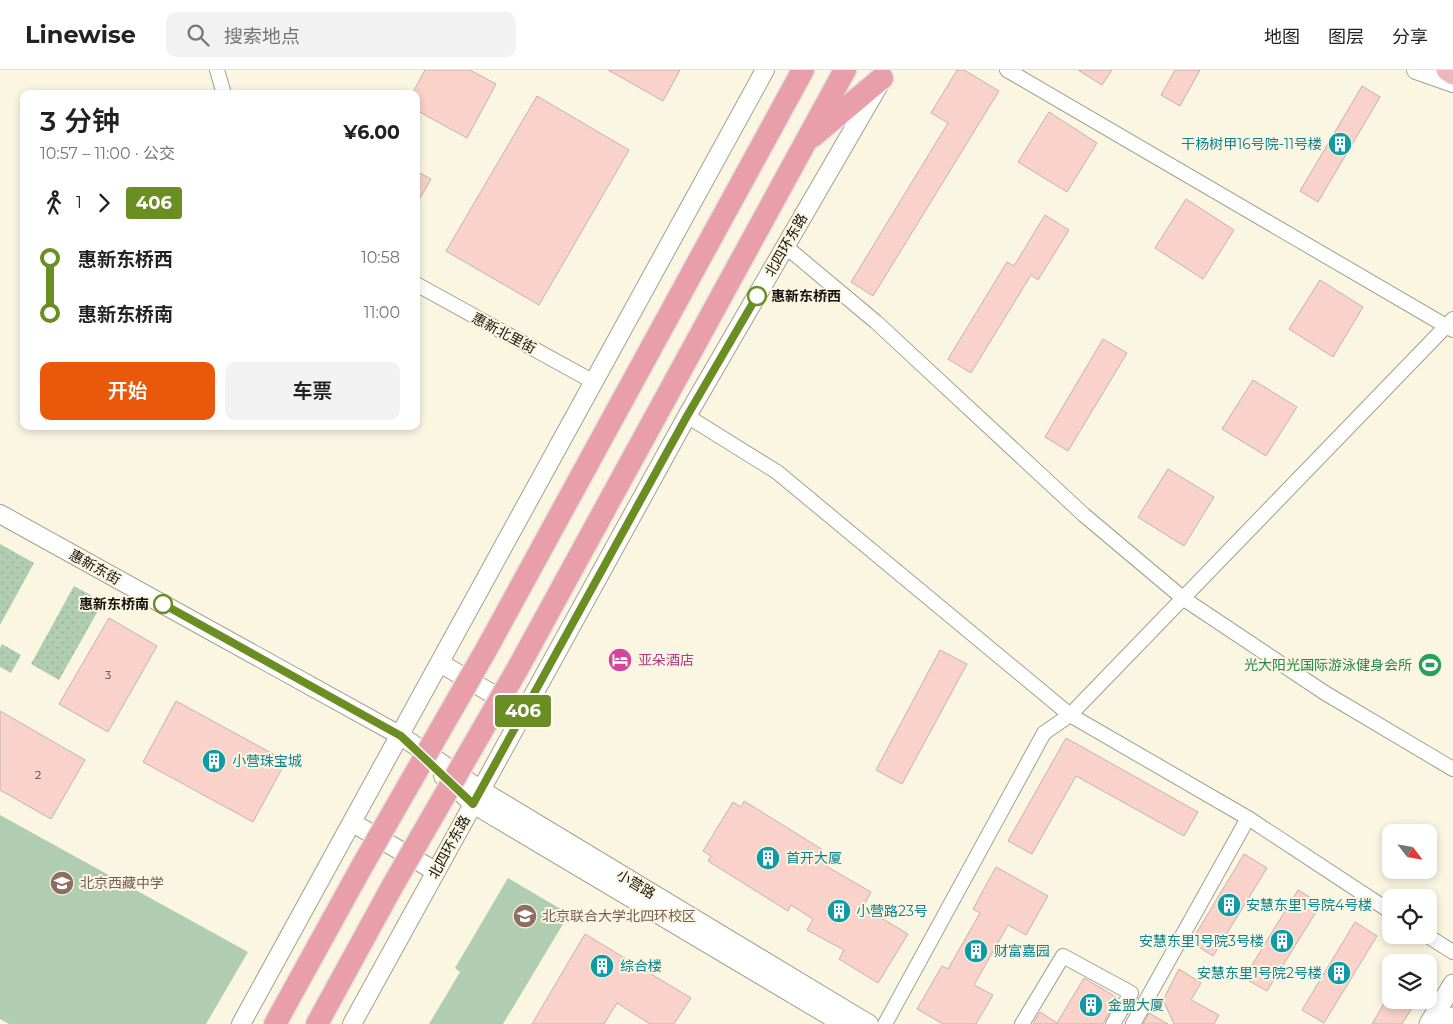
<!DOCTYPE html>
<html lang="zh">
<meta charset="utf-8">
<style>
:root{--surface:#fff;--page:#f2f2f2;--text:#222;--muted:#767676;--line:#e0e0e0;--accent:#ea580c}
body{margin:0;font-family:Montserrat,"Noto Sans SC",sans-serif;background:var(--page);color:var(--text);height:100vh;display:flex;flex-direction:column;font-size:19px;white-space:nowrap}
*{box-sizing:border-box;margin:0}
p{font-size:16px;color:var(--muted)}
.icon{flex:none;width:28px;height:28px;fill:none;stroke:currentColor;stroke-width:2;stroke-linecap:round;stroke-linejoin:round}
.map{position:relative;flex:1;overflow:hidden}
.drawer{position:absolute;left:20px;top:20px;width:400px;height:340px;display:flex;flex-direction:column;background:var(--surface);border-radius:10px;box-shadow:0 2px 8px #0003}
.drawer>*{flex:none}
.badge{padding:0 10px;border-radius:4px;font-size:18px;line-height:32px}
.needle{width:32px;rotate:121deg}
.controls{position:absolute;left:1382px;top:754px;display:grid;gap:10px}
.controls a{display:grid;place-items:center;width:55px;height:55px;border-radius:10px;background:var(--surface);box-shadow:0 2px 8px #0003;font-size:25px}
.map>.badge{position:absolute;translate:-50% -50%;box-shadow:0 0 0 2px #fff}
.legs{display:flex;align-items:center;gap:8px;height:55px;padding:0 20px;font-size:16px}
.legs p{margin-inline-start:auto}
.summary{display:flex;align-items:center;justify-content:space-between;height:85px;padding:0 20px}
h1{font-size:28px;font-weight:600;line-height:38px}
.action{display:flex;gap:10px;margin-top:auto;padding:10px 20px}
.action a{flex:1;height:58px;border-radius:10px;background:var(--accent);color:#fff;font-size:20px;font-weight:600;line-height:58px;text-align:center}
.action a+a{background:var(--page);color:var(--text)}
ul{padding:0 20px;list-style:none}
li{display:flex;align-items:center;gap:18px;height:55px;font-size:19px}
li i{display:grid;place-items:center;width:8px;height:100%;margin:0 6px;background:currentColor}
li i::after{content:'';width:12px;height:12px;margin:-6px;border:4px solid;border-radius:50%;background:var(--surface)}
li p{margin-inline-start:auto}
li:first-child i{background:linear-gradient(#0000 50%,currentColor 0)}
li:last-child i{background:linear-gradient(currentColor 50%,#0000 0)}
header{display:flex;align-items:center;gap:30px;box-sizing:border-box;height:70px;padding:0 25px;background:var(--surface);border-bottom:1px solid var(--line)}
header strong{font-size:24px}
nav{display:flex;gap:28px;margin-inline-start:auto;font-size:18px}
.search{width:350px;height:45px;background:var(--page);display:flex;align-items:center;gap:12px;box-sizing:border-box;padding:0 18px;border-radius:10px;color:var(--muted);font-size:19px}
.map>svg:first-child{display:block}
.grass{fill:url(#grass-dots)}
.pitch{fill:#b0cdb1}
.building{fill:#f9d2c9;stroke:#c8b1ab}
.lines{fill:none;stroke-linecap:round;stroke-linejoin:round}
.minor-casing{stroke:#a5a08d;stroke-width:16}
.tertiary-casing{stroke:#a5a08d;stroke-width:20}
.secondary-casing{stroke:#a5a08d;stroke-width:21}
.primary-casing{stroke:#e3e3e2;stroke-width:24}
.trunk-casing{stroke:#e3e3e2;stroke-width:25}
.minor{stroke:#fff;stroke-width:14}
.tertiary{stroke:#fff;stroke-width:18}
.secondary{stroke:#fff;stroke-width:19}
.primary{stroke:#eeb7bf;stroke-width:21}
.trunk{stroke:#e89faa;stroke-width:22}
.trunk-bridge-casing{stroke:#e3e3e2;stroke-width:25;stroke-linecap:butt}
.trunk-bridge{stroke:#e89faa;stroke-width:22}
.line-1-casing{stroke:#fff;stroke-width:11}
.line-1{stroke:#6b8e23;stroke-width:8}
.stop-1-dot{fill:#fff;stroke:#6b8e23;stroke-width:2.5}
.labels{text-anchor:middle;stroke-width:4;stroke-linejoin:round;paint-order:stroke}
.number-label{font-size:11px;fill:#4e433b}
.culture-label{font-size:14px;fill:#0d838f;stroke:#fbf6e1;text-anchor:start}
.street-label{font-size:14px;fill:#15130c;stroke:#fbf6e1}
.stop-label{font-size:14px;font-weight:bold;fill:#15130c;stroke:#fbf6e1;text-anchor:start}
.hotel-label{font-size:14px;fill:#b23c85;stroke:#fbf6e1;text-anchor:start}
.leisure-label{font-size:14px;fill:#27864d;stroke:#fbf6e1;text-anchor:end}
.education-label{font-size:14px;fill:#785e54;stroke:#fbf6e1;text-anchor:start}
</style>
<header>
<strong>Linewise</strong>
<div class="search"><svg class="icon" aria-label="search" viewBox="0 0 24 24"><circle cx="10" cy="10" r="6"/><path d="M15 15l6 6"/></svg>搜索地点</div>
<nav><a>地图</a><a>图层</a><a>分享</a></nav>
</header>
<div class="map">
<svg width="1453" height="954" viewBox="0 0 1453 954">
<defs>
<pattern id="grass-dots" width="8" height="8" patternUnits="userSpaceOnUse" patternTransform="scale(1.25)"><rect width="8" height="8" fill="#b0cdb1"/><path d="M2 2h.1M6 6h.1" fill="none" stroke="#96af97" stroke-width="1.8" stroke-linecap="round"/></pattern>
</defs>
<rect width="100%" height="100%" fill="#fbf6e1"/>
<path class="grass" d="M0 474 34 493 0 555Z
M74 516 103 532 59 610 31 594Z
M2 574 21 585 11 603 0 597V578Z"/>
<path class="pitch" d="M0 745 248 882 206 954H9L0 949Z
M508 808 569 844 503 954H429L460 902 455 898Z"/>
<path class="building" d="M425 0H470L496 14 467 68 416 40V24H412Z
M608 0H680L663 31Z
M957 0H964L999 21 873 226 851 212 948 53 931 43Z
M1078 0H1112L1102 15Z
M1175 0H1200L1180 36 1161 25Z
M1362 16 1380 27 1318 132 1300 121Z
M537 26 629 80 539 235 446 181Z
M1049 42 1097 73 1067 122 1018 92Z
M416 101 431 109 416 135Z
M1186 129 1234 160 1203 209 1155 178Z
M1045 145 1069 160 1038 210 1031 205 971 303 948 289 1007 192 1014 196Z
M1320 210 1363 237 1333 287 1289 259Z
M1103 269 1127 283 1068 381 1045 367Z
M1253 310 1297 337 1266 386 1222 359Z
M1168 399 1214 427 1184 476 1138 447Z
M109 548 157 576 108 662 59 634Z
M940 580 967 594 902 714 876 700Z
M176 631 286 691 253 752 143 692Z
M0 641 85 690 51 749 0 720Z
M1066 668 1198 742 1184 766 1076 706 1032 784 1008 771Z
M744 731 823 780 821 784 830 789 826 796 871 822 863 837 908 864 878 913 839 889 844 880 807 860 813 849 791 835 788 841 708 791 711 786 703 781 733 732 741 737Z
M1244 784 1267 798 1213 886 1191 872Z
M996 797 1048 826 1026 865 1008 855 974 915 993 925 976 954H943L917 939 942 896 948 899 980 843 973 839Z
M1298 820 1321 834 1267 921 1244 908Z
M1355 852 1377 866 1324 953 1302 940Z
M585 864 691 928 674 954H650L617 933 604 954H532Z
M1179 899 1201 913 1191 930 1219 945 1214 954H1174L1163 930Z
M1084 908 1118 928 1103 954H1033L1040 942 1057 953Z
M1386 930H1417L1402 954H1372Z
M1149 943 1168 954H1143Z"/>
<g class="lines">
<g class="minor-casing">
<path id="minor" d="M217 0 224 24
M1007 0 1453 260
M785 176 876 252 1084 445 1184 529 1325 623 1453 699
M416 214 592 311
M687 346 777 402 1070 645 1248 748 1391 842
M1426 865 1453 882
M885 954 1044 663 1070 645 1453 249
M1022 954 1063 886 1131 923 1113 954
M1133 954 1248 748"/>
</g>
<g class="tertiary-casing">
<path id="tertiary" d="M1416 0 1453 13
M0 444 401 666 481 720 869 954
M440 593 523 642
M443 706 473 734 843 954
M353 753 435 801
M241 954C417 637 589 317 765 0
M352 954 687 346 879 15"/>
</g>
<g class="secondary-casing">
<path id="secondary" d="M1429 954 1453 914
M1449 954 1453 947"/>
</g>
<g class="primary-casing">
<path id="primary" d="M1447 0 1453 4"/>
</g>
<g class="trunk-casing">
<path id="trunk" d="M813 66 882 8
M486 580 803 0
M518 598 845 0
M275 954 361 798
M317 954 393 815"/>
</g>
<use href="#minor" class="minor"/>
<use href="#tertiary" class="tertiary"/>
<use href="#secondary" class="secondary"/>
<use href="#primary" class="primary"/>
<use href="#trunk" class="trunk"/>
<g class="trunk-bridge-casing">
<path id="trunk-bridge" d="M361 798 486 580
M393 815 518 598"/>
</g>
<use href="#trunk-bridge" class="trunk-bridge"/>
</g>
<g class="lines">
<g class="line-1-casing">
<path id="line-1" d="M163 534 401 666 473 734 687 346 757 226"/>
</g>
<use href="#line-1" class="line-1"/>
</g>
<defs>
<g id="building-disc" transform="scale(1.25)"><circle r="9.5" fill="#0f9aa8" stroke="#fbf6e1"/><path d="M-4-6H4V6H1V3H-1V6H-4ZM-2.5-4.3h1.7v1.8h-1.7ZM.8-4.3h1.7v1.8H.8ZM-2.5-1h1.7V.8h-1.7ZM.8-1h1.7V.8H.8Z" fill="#fff"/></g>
<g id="hotel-disc" transform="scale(1.25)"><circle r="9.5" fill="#d1479c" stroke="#fbf6e1"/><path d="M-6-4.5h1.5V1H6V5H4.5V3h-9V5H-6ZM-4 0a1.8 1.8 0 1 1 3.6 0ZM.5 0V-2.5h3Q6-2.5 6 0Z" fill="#fff"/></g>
<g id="stadium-disc" transform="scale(1.25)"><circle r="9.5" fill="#2e9e5b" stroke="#fbf6e1"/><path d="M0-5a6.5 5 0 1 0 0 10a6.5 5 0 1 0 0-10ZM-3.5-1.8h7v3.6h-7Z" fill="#fff"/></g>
<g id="school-disc" transform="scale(1.25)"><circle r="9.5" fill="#8d6e63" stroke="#fbf6e1"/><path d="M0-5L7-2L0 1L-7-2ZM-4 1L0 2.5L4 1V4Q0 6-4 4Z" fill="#fff"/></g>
<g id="university-disc" transform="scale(1.25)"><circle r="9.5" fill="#8d6e63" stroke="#fbf6e1"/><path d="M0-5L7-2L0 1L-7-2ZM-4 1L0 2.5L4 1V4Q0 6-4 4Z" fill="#fff"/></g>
</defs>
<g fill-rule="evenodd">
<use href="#building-disc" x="1340" y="74"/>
<use href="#hotel-disc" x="620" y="590"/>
<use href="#stadium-disc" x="1430" y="595"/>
<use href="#building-disc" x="214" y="691"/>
<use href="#building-disc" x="768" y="788"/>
<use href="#school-disc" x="62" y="813"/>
<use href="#building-disc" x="1229" y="835"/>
<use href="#building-disc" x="839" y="841"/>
<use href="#university-disc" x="525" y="846"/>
<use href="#building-disc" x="1282" y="871"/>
<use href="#building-disc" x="976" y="881"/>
<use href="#building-disc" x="602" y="896"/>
<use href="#building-disc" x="1339" y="903"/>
<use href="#building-disc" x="1091" y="935"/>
</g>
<g class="stop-1-dot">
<circle cx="757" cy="226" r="9"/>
<circle cx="163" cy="534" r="9"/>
</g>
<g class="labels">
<g class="number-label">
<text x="108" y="609">3</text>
<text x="38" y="709">2</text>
</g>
<g class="culture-label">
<text x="1322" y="79" text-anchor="end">干杨树甲16号院-11号楼</text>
<text x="232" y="696">小营珠宝城</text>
<text x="786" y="793">首开大厦</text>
<text x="1246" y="840">安慧东里1号院4号楼</text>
<text x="856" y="846">小营路23号</text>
<text x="1264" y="876" text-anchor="end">安慧东里1号院3号楼</text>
<text x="994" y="886">财富嘉园</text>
<text x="620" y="901">综合楼</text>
<text x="1322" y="908" text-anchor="end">安慧东里1号院2号楼</text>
<text x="1108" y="940">金盟大厦</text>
</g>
<g class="street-label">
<text transform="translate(786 175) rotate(-60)" y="5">北四环东路</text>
<text transform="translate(504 263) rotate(28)" y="5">惠新北里街</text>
<text transform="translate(95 497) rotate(29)" y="5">惠新东街</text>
<text transform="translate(449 777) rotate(-61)" y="5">北四环东路</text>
<text transform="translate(636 814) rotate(31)" y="5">小营路</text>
</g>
<g class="stop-label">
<text x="771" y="231">惠新东桥西</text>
<text x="149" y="539" text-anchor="end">惠新东桥南</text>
</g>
<g class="hotel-label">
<text x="638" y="595">亚朵酒店</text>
</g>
<g class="leisure-label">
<text x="1412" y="600">光大阳光国际游泳健身会所</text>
</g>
<g class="education-label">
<text x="80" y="818">北京西藏中学</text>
<text x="542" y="851">北京联合大学北四环校区</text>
</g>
</g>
</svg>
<div class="controls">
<a><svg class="needle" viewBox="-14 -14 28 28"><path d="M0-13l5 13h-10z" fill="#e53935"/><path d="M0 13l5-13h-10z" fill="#767676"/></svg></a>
<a><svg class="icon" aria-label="locate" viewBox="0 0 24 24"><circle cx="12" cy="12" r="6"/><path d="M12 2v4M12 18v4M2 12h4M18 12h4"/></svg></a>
<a><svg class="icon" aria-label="layers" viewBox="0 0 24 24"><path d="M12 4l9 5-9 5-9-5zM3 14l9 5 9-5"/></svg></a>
</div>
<b class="badge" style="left:523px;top:641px;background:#6b8e23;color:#fff">406</b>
<section class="drawer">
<div class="summary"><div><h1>3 分钟</h1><p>10:57 – 11:00 · 公交</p></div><b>¥6.00</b></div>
<div class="legs"><svg class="icon" aria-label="walk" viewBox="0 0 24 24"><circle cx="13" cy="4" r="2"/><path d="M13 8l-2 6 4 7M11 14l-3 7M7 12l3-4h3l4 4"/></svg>1<svg class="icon" aria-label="forward" viewBox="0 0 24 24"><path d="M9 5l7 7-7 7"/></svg><b class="badge" style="background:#6b8e23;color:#fff">406</b></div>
<ul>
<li><i style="color:#6b8e23"></i><b>惠新东桥西</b><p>10:58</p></li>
<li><i style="color:#6b8e23"></i><b>惠新东桥南</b><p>11:00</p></li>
</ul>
<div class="action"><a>开始</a><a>车票</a></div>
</section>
</div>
